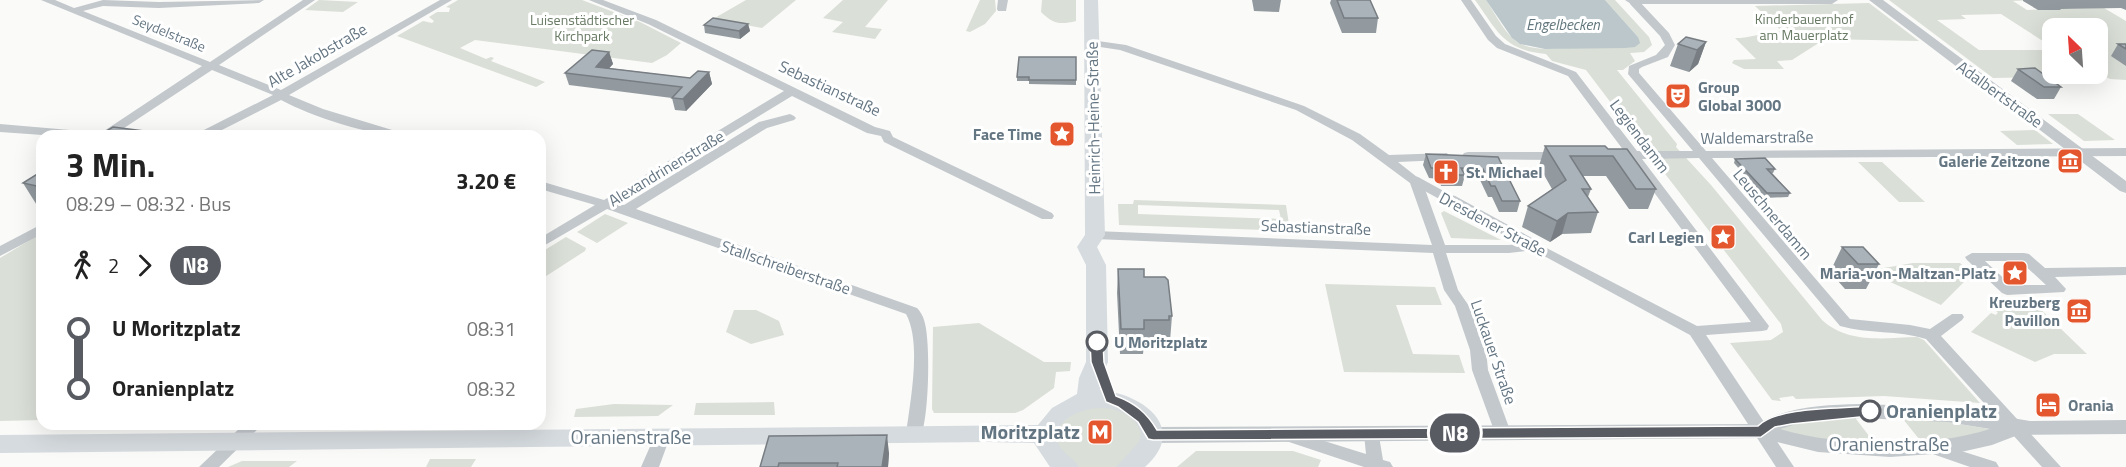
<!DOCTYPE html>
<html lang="de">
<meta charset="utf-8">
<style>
:root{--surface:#fff;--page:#f6f6f6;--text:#222;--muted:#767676}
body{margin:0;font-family:"Titillium Web",sans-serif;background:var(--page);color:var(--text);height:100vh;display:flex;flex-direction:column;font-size:22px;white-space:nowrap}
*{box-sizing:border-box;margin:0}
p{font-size:20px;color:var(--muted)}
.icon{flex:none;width:33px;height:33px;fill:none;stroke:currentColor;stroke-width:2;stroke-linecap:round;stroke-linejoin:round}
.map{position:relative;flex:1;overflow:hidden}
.details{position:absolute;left:36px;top:130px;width:510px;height:300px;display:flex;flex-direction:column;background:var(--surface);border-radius:18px;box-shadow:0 6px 24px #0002}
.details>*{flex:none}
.badge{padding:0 12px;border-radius:20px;font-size:21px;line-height:39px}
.needle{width:39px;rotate:335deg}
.controls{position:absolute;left:2042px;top:18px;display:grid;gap:12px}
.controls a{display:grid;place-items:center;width:66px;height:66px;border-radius:12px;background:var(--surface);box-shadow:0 6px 24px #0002;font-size:30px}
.map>.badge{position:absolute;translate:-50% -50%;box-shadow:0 0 0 3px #fff}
.legs{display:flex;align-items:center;gap:9px;height:66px;padding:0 30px;font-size:20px}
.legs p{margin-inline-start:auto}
.headline{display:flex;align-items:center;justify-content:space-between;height:102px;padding:0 30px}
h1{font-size:33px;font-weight:700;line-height:45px}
ul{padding:0 30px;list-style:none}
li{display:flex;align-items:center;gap:21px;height:60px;font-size:22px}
li i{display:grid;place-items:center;width:9px;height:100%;margin:0 8px;background:currentColor}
li i::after{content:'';width:15px;height:15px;margin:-8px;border:4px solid;border-radius:50%;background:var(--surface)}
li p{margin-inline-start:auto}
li:first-child i{background:linear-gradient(#0000 50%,currentColor 0)}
li:last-child i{background:linear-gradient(currentColor 50%,#0000 0)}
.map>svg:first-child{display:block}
.green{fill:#dadfd7;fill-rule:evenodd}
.water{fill:#bbc7cb}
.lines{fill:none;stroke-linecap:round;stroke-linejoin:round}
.pedestrian-far1{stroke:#c3c8cc;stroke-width:9}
.pedestrian{stroke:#c3c8cc;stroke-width:11}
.minor{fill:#c3c8cc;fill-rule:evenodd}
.tertiary{fill:#c3c8cc;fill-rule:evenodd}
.secondary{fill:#d6dbdf;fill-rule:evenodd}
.wall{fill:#929a9f}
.shaded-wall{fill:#777d82}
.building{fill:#aab3b9;stroke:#777d82;stroke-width:1.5}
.line-1{fill:#595b62;stroke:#fff;stroke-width:1.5}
.stop-1-dot{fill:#fff;stroke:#595b62;stroke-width:3}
.labels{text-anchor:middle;stroke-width:6;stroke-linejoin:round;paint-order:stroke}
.far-park-label{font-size:14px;fill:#687a64;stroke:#fff}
.far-street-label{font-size:14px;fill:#657683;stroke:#fff}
.far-water-label{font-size:15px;font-style:italic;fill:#60757c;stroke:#fff}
.street-label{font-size:16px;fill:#657683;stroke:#fff}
.poi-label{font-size:16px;font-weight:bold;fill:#657683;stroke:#fff;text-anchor:end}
.stop-label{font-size:16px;font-weight:bold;fill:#657683;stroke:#fff;text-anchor:start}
.near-stop-label{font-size:20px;font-weight:bold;fill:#657683;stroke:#fff;text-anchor:start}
.near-poi-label{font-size:20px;font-weight:bold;fill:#657683;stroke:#fff;text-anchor:end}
.near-street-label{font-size:20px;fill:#657683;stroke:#fff}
</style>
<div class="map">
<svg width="2126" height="467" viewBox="0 0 2126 467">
<rect width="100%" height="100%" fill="#fafaf8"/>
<path class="green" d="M319 0 358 2 343 12 305 10Z
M458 0H582L640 22 681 43 667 55 652 63 475 40 460 48 486 59 491 57 494 58 491 61 545 82 536 87 397 36 423 21 432 23 434 21 429 17 437 12H449L450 8 446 7Z
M746 0H796L762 28 713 19Z
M843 0H888L865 27 882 29 875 39 832 32 843 22 823 18Z
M980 0H995L996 11 985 24 970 32 966 31Z
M1042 0H1076V21C1060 25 1053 24 1041 12Z
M1475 0H1486C1495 13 1506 37 1521 44 1546 57 1609 41 1638 37L1605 0H1615L1649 37 1652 45 1644 52 1630 53 1635 61 1623 70H1617L1677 144 1676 147 1711 185 1822 320C1848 344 1884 338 1917 337L1924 340 1980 403 1884 396 1796 399 1793 396 1779 398 1781 401 1772 400 1730 343 1771 340 1783 332 1781 324 1659 166 1662 164 1647 146 1643 145 1586 70 1552 61 1546 54C1504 50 1498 32 1475 0Z
M1889 0H2035L2013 1 2027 10 2104 8 2126 21V80L2110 79 2104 76 1993 78ZM2001 14 2052 47V28H2097V74H2052V50H1979L1937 20 1966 19 1961 15Z
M1869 3 1919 41 1825 39 1792 60 1777 61 1784 69H1744L1732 63 1734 60 1756 59 1735 38C1751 38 1764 32 1782 31L1755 6Z
M2048 114H2078L2115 140 2084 141Z
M2035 130 2053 144 2017 145 2000 131Z
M1858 162H1882L1925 202H1899Z
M1134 200 1286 205 1290 231 1119 225 1118 204H1133ZM1138 205 1279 210 1281 219 1138 214Z
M1444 211 1501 240 1451 238 1441 213Z
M605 214 628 223 597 243 577 232Z
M42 233V420L0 421V258Z
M566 237 586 248 585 251 540 280V253Z
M1913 263H1960L1972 274 1941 305 1866 271Z
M1325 284 1435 287 1442 305H1396L1413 354 1459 355 1465 373 1344 372Z
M2032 301 2087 354H2054L2035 362 1971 332 1991 313 1996 315 1998 312 1993 310 2001 302Z
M734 310H756L779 321 784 335 751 344 726 332Z
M979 323 1044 362H1071L1070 371 1056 372 1054 388 1023 410 1015 413H934L932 409 933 327Z
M774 402 775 415H694L696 403Z
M614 404 673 405 658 416 574 417 576 409Z
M1109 404 1135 419 1146 435 1119 467H1078L1060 454 1054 430 1078 409Z
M1899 414 1995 430 1923 444Z
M1853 415 1876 445 1785 437 1776 425Z
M1196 451H1293L1321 460 1318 467H1177Z
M430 459H476L471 467H426Z
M242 461H297L289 467H228Z"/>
<path class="water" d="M1486 0H1605L1638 37 1640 43 1635 47 1625 48 1545 49 1520 44 1512 38Z"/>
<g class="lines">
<path class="pedestrian-far1" d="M1416 181 1456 203"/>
<path class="pedestrian" d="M1453 201 1535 246"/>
<path class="minor" d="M41 0H55L74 8 103 0 159 2 264 0 259 3 159 8 103 6 83 11 210 62 303 0H315L219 65 281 90 440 0H452L289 95 323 109 402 133 404 136C370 136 311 116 281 100L210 136H196L198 133 273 95 212 70 112 136H99L101 133 202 66Z
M589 0H603L656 20 875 127 890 131 893 137 1052 213 1054 216 1052 219H1042L884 142 881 136 867 133 792 96 617 203 624 205 759 122 790 114 794 116 796 118 794 120 767 128 636 209 917 308C920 311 923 316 924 320 931 339 929 422 920 438L914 440 908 438 906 434C910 402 922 343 906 314L607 209 540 248V238L595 205 540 189V181L604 200 784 91 648 24Z
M998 0H1008L1006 11H998L997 9Z
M1461 0H1471L1496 36 1505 44 1576 72 1637 151H1693L1628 74 1629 66 1656 55 1665 45 1660 36 1630 4V0H1638L1669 33 1675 45 1668 57 1642 67 1639 69V73L1706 151 2126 148V156L1712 158 1850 319 1910 325 1930 329 1952 314H1962L1964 317 1962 320 1941 336 2061 467H2042L1926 339C1898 330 1868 334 1840 326L1699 158 1642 159 1769 326 1767 330 1762 331 1706 335 1794 467H1776L1690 335 1533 250 1509 253H1446L1458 290 1469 306 1486 350 1488 370 1511 433 1509 437 1503 439 1497 437 1495 433 1472 370 1470 350 1455 306 1444 290 1433 253 1095 239 1088 235 1095 231 1432 245 1410 183 1352 140 1296 110 1120 50 1087 45 1086 43 1091 40 1126 45 1304 106 1360 134 1389 155 1447 153 1449 156 1447 159 1443 160 1398 162 1422 181 1445 245H1509L1535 242 1697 326 1751 322 1629 159 1611 158 1609 155 1611 152 1624 151 1568 76 1497 48 1488 40Z
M0 124 93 132 99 136H57L0 132Z
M1468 152H1560L1566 156 1560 160 1464 159 1462 156 1464 153Z
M42 224V234L0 256V246Z
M1972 253H2024L2029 254 2045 268 2126 267V275L2055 277 2066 289 2064 292 2007 295 2002 293 1967 260 1965 257ZM1985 261H2020L2046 285H2011Z
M244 424H263L219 467H199Z
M1372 428 1378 430 1383 460 1390 462 1393 467H1364L1283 440 1281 436 1283 432 1289 430 1366 454 1364 434 1366 430Z
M662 431 668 433 670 437 659 467H641L656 433Z
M1933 442 1996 462 1999 467H1970L1927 452 1925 448 1927 444Z"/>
<path class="tertiary" d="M1625 0H1838L1832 4H1631Z
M1869 0H1883L2126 181V193L2120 191Z
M1860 404 1947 407 2030 421 2126 420V434L2018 435 1992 445 1961 452 1890 457 1818 452 1761 438 1153 443 1146 440 1143 435 1146 430 1153 427 1758 424C1789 406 1825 405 1860 404ZM1860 418 1947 422 1990 429C1932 448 1839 447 1780 429L1800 423Z"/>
<path class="secondary" d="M1084 0H1098L1105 235 1097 247 1106 265 1108 362 1101 378 1100 390C1143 394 1189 428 1145 467H1116L1139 442 1141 433C1124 389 1048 410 1058 443 1062 453 1074 458 1079 467H1050L1034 443 987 442 0 453V435L1038 425 1052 408 1077 394 1079 378 1086 362V265L1077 247 1085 235Z"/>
</g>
<path class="wall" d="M1252 0H1281L1279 12 1254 11Z
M1331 0H1370L1378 18 1376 33H1342L1330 3Z
M2023 0H2126V10L2121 8 2061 9 2060 10H2038L2023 1Z
M748 24 750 31 740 39 705 33 704 25Z
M1706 42 1698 64 1689 72 1670 66 1678 44Z
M2118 44H2126V66L2111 56Z
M609 52 613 64 609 68 690 78 709 72 712 84 686 111 675 110 672 98 569 85 565 73Z
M1076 57V85L1029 84V81H1017V77Z
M2018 69 2061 87 2054 99H2037L2011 81Z
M1545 146 1608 149 1656 189 1648 209H1629L1606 176H1583L1591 189 1588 197 1598 212 1591 233 1562 234 1550 242 1522 227 1528 206 1552 189 1539 166Z
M1426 154 1498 157 1520 201 1517 212H1499L1492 197H1488L1480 180 1464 179 1462 186H1441L1439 179 1429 178 1423 165Z
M1735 159 1775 169 1773 173H1772L1790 193 1788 197 1765 198 1734 163Z
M42 171V208L38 207 23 183Z
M1842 247 1879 264 1866 289H1845L1830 272Z
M1118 269 1144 277 1172 316 1170 341H1168L1167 345H1144L1143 354H1120L1117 293Z
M769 436 889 453 888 467H760Z"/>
<path class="shaded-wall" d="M748 24 750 31 740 39 739 31Z
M1706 42 1698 64 1689 72 1697 50Z
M609 52 613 64 601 77 596 67Z
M709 72 712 84 686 111 683 99Z
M144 131 147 136H134Z
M1568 213 1562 234 1550 242 1557 221Z
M887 435 889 453 888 467H882Z"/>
<path class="building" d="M1337 0H1370L1378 18H1344Z
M713 18 748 24 739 31 704 25Z
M1686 37 1706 42 1697 50 1678 44Z
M2118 44H2126V49Z
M592 50 609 52 596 67 690 78 698 71 709 72 683 99 672 98 682 87 565 73Z
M1019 57H1076V80H1029V77H1017Z
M2035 68 2061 87H2044L2018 69Z
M113 127 144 131 134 136H98Z
M1545 146H1605L1608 149H1627L1656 189H1636L1613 156H1570L1591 189H1582L1598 212 1568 213 1557 221 1528 206 1566 180Z
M1426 154 1498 157 1520 201H1502L1495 186H1491L1483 169 1461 168 1465 175H1444L1441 168H1431Z
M1765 158 1775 169H1767L1790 193H1767L1735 159Z
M42 171V187H41L23 183Z
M1842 247H1863L1879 264H1858Z
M1118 269H1144V277H1165L1168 280 1172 316H1169V320H1144V329H1121Z
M887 435 882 467H837L838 463H779L778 467H760L769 436Z"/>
<path class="line-1" d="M1097 337 1103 342 1104 362 1116 396C1135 403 1147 413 1157 430L1758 426C1778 406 1841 409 1870 406L1877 411 1870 416 1791 424 1775 427 1761 437 1153 440 1148 439 1138 422 1118 407 1106 402 1091 362 1090 342Z"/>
<defs>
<g id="theatre-square" transform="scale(1.35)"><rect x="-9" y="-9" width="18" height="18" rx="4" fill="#e4572e" stroke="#fff"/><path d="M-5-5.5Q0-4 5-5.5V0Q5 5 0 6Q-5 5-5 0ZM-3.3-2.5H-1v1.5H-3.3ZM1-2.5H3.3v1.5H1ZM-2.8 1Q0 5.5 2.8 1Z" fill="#fff"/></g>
<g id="sight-square" transform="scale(1.35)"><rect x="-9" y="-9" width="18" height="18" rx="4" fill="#e4572e" stroke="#fff"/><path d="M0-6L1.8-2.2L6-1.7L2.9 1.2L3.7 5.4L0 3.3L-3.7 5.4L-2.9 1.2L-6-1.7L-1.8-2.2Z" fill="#fff"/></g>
<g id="museum-square" transform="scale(1.35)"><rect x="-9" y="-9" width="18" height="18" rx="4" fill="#e4572e" stroke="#fff"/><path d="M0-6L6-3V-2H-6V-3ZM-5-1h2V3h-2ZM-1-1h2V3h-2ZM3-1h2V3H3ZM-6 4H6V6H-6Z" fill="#fff"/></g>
<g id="church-square" transform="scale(1.35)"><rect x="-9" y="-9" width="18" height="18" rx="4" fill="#e4572e" stroke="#fff"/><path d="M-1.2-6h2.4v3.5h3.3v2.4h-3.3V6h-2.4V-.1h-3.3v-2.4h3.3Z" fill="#fff"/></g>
<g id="hotel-square" transform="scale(1.35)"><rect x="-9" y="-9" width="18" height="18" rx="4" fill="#e4572e" stroke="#fff"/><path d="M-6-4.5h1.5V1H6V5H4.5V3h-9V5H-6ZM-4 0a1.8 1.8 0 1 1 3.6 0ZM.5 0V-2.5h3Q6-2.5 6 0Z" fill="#fff"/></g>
<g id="metro-square" transform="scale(1.35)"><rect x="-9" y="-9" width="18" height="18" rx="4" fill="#e4572e" stroke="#fff"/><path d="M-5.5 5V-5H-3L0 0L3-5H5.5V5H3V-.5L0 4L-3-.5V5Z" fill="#fff"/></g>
</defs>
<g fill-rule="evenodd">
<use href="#theatre-square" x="1678" y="96"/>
<use href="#sight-square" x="1062" y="134"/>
<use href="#museum-square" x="2070" y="161"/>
<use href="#church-square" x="1446" y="172"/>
<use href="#sight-square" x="1723" y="237"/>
<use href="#sight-square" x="2015" y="273"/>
<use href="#museum-square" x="2079" y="311"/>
<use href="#hotel-square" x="2048" y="405"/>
<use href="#metro-square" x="1100" y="432"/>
</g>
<g class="stop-1-dot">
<circle cx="1097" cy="342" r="10"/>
<circle cx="1870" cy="411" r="10"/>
</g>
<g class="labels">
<g class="far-park-label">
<text x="1804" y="24">Kinderbauernhof<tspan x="1804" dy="16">am Mauerplatz</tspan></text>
<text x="582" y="25">Luisenstädtischer<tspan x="582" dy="16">Kirchpark</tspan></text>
</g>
<g class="far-street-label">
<text transform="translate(169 33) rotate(22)" y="5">Seydelstraße</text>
</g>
<g class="far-water-label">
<text x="1563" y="30">Engelbecken</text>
</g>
<g class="street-label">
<text transform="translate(317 55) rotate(-30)" y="6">Alte Jakobstraße</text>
<text transform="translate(830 88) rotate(25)" y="6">Sebastianstraße</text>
<text transform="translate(2000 94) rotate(36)" y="6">Adalbertstraße</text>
<text transform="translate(1093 118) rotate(-91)" y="6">Heinrich-Heine-Straße</text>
<text transform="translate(1640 136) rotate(53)" y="6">Legiendamm</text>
<text transform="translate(1757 137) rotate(-1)" y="6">Waldemarstraße</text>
<text transform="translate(666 168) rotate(-31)" y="6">Alexandrinenstraße</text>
<text transform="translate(1773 214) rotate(50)" y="6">Leuschnerdamm</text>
<text transform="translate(1493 224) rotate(28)" y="6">Dresdener Straße</text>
<text transform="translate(1316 227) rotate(2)" y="6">Sebastianstraße</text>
<text transform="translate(786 267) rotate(19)" y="6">Stallschreiberstraße</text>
<text transform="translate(1494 352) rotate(71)" y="6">Luckauer Straße</text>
</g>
<g class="poi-label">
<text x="1698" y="93" text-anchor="start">Group<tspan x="1698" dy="18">Global 3000</tspan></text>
<text x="1042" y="140">Face Time</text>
<text x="2050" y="167">Galerie Zeitzone</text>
<text x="1466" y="178" text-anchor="start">St. Michael</text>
<text x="1704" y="243">Carl Legien</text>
<text x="1996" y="279">Maria-von-Maltzan-Platz</text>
<text x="2060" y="308">Kreuzberg<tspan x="2060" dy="18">Pavillon</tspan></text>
<text x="2068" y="411" text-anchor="start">Orania</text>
</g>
<g class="stop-label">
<text x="1114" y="348">U Moritzplatz</text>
</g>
<g class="near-stop-label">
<text x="1886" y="418">Oranienplatz</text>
</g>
<g class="near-poi-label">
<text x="1080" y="439">Moritzplatz</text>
</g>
<g class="near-street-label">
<text x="631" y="444">Oranienstraße</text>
<text x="1889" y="451">Oranienstraße</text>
</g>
</g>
</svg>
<div class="controls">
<a><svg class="needle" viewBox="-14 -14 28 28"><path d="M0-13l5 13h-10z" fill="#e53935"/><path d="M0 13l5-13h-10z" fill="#767676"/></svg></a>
</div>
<b class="badge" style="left:1455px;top:433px;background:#595b62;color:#fff">N8</b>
<section class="details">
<div class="headline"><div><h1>3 Min.</h1><p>08:29 – 08:32 · Bus</p></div><b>3.20 €</b></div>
<div class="legs"><svg class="icon" aria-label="walk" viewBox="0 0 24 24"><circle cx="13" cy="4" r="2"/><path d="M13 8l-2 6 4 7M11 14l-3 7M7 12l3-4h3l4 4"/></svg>2<svg class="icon" aria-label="forward" viewBox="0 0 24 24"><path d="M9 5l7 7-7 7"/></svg><b class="badge" style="background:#595b62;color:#fff">N8</b></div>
<ul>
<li><i style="color:#595b62"></i><b>U Moritzplatz</b><p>08:31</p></li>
<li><i style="color:#595b62"></i><b>Oranienplatz</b><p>08:32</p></li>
</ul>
</section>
</div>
